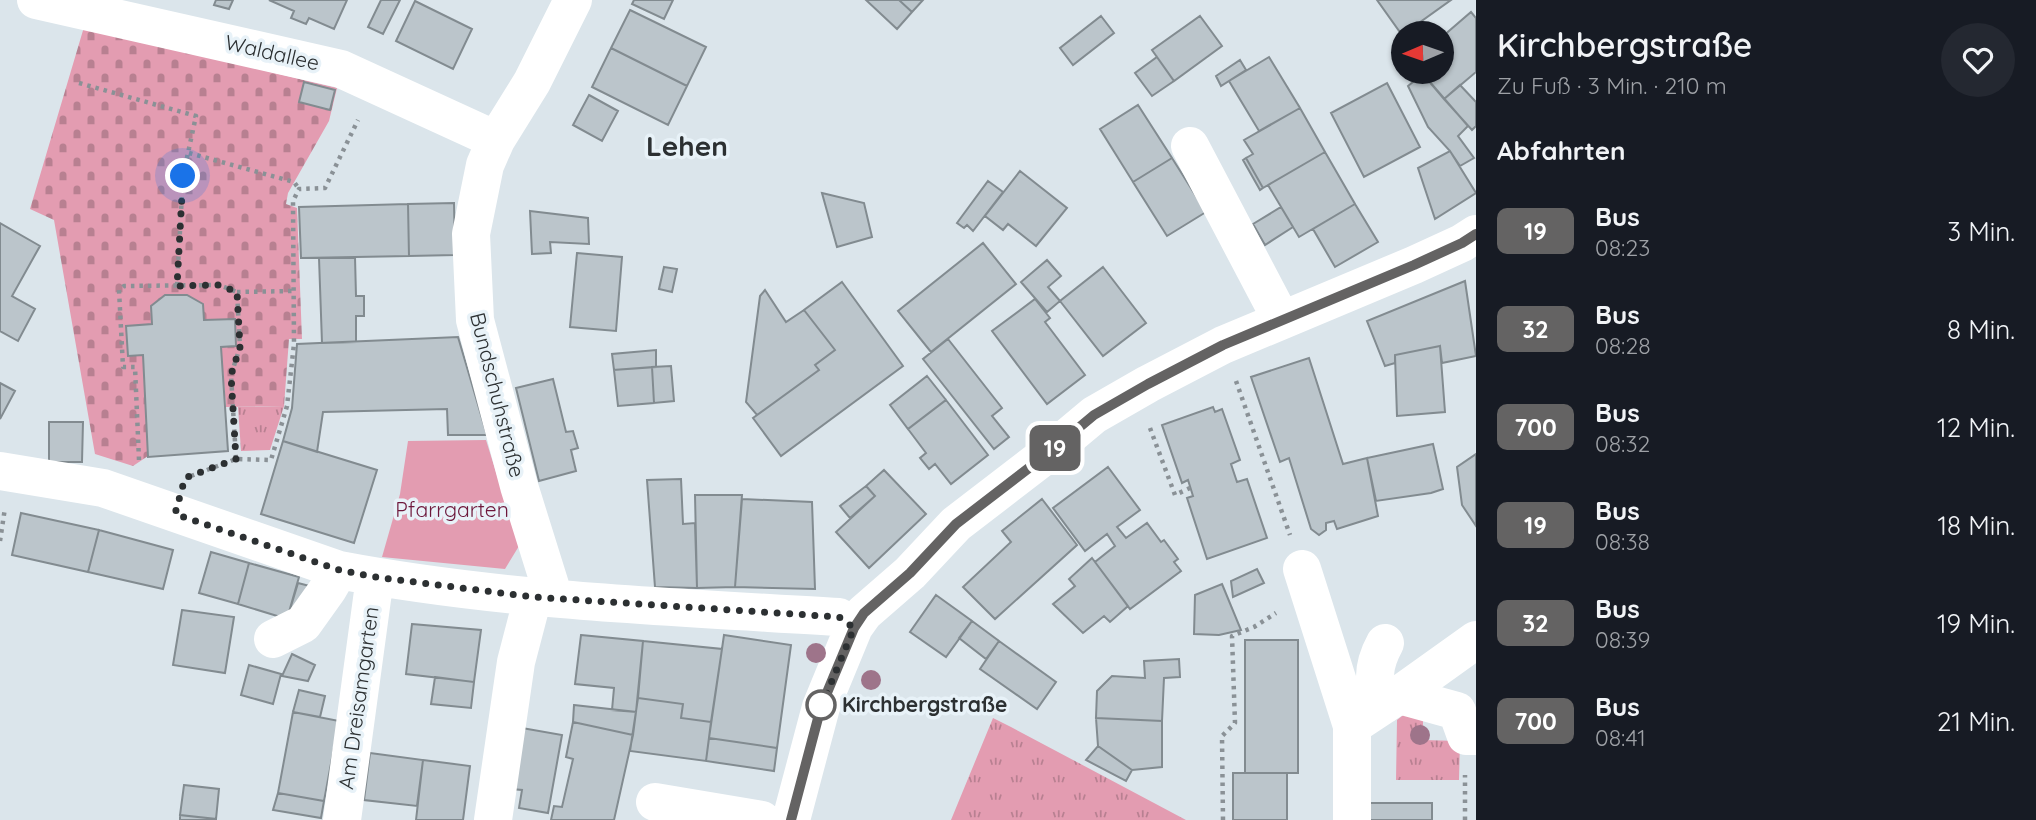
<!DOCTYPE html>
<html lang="de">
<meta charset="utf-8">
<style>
:root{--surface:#171b24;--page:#242831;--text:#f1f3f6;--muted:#9ea1a6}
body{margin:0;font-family:Quicksand,sans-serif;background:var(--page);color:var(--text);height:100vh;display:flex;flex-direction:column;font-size:26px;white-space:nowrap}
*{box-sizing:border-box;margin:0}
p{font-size:23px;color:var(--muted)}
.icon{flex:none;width:38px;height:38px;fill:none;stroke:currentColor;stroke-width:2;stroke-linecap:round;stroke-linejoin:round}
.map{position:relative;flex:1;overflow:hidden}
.panel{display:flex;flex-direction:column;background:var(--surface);width:560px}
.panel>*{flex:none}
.badge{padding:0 14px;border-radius:10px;font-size:24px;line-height:46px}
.needle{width:46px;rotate:268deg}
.tools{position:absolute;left:1391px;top:21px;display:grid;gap:14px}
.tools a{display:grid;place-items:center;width:63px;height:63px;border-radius:50%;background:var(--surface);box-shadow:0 2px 5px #0004;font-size:35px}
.you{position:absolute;width:35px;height:35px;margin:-18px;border:5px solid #fff;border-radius:50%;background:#1a73e8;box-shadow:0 0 0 10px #1a73e833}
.map>.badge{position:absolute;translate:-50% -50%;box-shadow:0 0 0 4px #fff}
h2{padding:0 21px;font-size:26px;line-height:63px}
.round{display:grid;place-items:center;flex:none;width:74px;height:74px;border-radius:37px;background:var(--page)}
.overview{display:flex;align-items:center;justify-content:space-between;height:119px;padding:0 21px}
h1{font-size:33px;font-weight:600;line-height:52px}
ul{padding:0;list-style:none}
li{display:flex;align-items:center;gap:21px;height:98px;padding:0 21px}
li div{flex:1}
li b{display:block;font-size:26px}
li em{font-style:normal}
li .badge{min-width:77px;font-weight:700;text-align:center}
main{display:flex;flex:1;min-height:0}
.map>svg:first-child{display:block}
.grass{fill:url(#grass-tufts)}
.cemetery{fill:url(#cemetery-stones)}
.green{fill:#e39cb1}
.building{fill:#bbc5cb;stroke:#828b90;stroke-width:2}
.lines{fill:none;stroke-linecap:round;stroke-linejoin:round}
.path{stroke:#8a9196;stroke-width:4.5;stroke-dasharray:3.5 5;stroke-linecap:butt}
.minor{stroke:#fff;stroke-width:38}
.tree{fill:#9e748a}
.line-casing{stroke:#fff;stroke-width:16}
.line{stroke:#646363;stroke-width:10}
.walk{stroke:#2c3032;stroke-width:7;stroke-dasharray:0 12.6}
.stop-dot{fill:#fff;stroke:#646363;stroke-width:3.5}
.labels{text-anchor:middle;stroke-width:7;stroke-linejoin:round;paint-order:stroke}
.street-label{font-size:21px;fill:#2c3032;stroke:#e8f2f8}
.park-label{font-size:21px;fill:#6d173b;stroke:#e8f2f8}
.stop-label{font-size:21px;font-weight:bold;fill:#2c3032;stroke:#e8f2f8;text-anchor:start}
.district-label{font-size:28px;font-weight:bold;fill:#2c3032;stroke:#e8f2f8}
</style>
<main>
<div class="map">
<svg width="1476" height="820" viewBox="0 0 1476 820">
<defs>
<pattern id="grass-tufts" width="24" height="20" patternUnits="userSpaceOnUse" patternTransform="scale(1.75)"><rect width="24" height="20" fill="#e39cb1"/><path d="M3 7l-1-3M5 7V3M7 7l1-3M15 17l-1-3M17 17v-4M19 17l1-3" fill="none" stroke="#b88091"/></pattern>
<pattern id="cemetery-stones" width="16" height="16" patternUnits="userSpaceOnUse" patternTransform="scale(1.75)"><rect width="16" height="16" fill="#e39cb1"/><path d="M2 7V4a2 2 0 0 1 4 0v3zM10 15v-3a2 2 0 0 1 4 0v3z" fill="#b88091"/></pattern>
</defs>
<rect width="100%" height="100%" fill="#dbe5eb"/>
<path class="grass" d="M284 406 270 450 241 451 238 407Z
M1407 712 1423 715V740L1460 741 1459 780H1396L1397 720Z
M993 718 1011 727 1186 820H951Z"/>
<path class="cemetery" d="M84 27 337 88 329 121 288 193 286 204 297 208 302 339H289L284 406 226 407 221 347 236 346 235 320H204L203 304C181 292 172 290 151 306L152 324 126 326 143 355 148 456 133 466 95 454 54 220 30 209Z"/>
<path class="green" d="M486 440 519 546 505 569 382 557 400 494 408 441Z"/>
<path class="building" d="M216 0H233L229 9 214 5Z
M269 0H347L334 29 309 18 306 24 291 18 294 11Z
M381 0H400L383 34 368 27Z
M634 0H673L664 19 632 4Z
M866 0H899L912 12 897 29Z
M899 0H923L912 12Z
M1377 0H1451L1402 35Z
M415 1 472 29 453 69 396 41Z
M630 10 706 47 687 86 611 48Z
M1471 12 1476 18V72L1444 99 1421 72H1442V37Z
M1101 16 1114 33 1073 65 1060 48Z
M1200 16 1222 46 1174 81 1152 50Z
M611 48 687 86 668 125 592 87Z
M1157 57 1174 81 1152 96 1135 73Z
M1269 57 1300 108 1259 131 1229 81Z
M1240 60 1246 70 1221 86 1216 76Z
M1423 74 1468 126 1458 136 1474 158 1460 166 1450 151 1428 127 1408 86Z
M304 82 335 90 330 110 299 102Z
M1387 83 1420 147 1364 177 1331 113Z
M1460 85 1476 102V126L1472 130 1444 99Z
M589 95 618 111 602 141 573 125Z
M1138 105 1172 158 1133 182 1100 129Z
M1300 108 1325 152 1263 188 1246 158 1253 154 1244 140Z
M1450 151 1476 193 1435 219 1418 168Z
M1325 152 1355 204 1299 237 1268 185Z
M1172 158 1206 212 1167 236 1133 182Z
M1246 158 1263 188 1260 190 1243 160Z
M1020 171 1067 208 1036 246 1008 224 1003 230 985 216Z
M988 181 1003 192 973 231 967 225 964 228 957 223Z
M822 193 864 203 872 237 837 247Z
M454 203 455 255 409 256 408 204Z
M408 204 409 256 301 258 299 207Z
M1355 204 1378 242 1335 267 1313 229Z
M1281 207 1293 227 1265 245 1253 224Z
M530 211 588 218 589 244 550 242 551 253 532 254Z
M0 223 40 246 12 296 35 309 18 341 0 331Z
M983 243 1016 284 931 352 898 311Z
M577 253 622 257 616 331 570 327Z
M355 257 356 296H364V316H356V342L322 343 319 258Z
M1047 260 1061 276 1048 287 1060 301 1047 312 1021 282Z
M664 267 677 269 672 292 659 289Z
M1103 267 1146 323 1103 356 1060 301Z
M1465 281 1476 356 1442 363 1440 346 1395 355V363L1385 366 1367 321Z
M842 282 903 366 781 456 753 418 819 370 815 365 835 350 804 310Z
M765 290 786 322 804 310 835 350 815 365 819 370 757 415 746 402 760 296Z
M165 295H187L203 304 204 320 235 319 236 346 221 347 228 451 148 457 143 355 128 356 126 326 152 324 151 306Z
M1035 299 1050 318 1045 322 1085 375 1047 404 992 331Z
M458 337 487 435H448L447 409 323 412 317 452 283 441 292 408 297 344Z
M948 339 1002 408 992 416 1009 437 994 449 923 359Z
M1440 346 1445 412 1397 416 1395 355Z
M656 350V367L614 370 612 354Z
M1309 358 1343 464 1367 458 1378 516 1337 529 1334 521 1326 523V530L1319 535 1311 529 1289 458 1280 462 1251 377Z
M671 366 674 401 654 403 652 367Z
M652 367 654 403 618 406 614 370Z
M927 376 946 400 908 429 890 405Z
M553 379 566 432 573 431 578 448 571 450 576 471 539 481 516 388Z
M0 383 15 391 0 419Z
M946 400 988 455 951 484 935 464 929 469 920 458 926 453 908 429Z
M1213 407 1215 412 1222 409 1240 460 1231 464 1237 482 1247 479 1267 538 1207 559 1187 498 1193 496 1188 480 1182 483 1162 425Z
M49 422H83L82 462H49Z
M283 441 377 470 354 543 261 514Z
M1433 444 1443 489 1431 493 1376 501 1367 458Z
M1476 454V526L1462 505 1457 467Z
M1108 467 1140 510 1117 527 1126 538 1147 523 1161 542 1164 540 1178 559 1174 562 1181 571 1130 609 1095 562 1115 546 1107 534 1085 551 1053 508Z
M884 470 926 514 869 568 836 532 875 496 866 486Z
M681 479 683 524 695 523 697 588 655 587 647 480Z
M866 486 875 496 850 518 840 506Z
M695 495H742L735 587 697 588Z
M742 499 812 502 815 589 735 587Z
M1042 499 1077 545 995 619 963 587 1011 542 1002 531Z
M21 513 99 530 88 572 12 555Z
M99 530 173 550 163 589 88 572Z
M211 552 249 563 238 604 199 593Z
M1092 558 1128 606 1110 622 1104 616 1083 633 1053 604 1075 586 1069 579Z
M249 563 299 577 287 619 238 604Z
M1257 569 1264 583 1233 597 1231 581Z
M298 583 321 589 288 616Z
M1222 584 1241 630 1219 635 1194 634 1195 595Z
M936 595 972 621 946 657 910 632Z
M182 610 234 617 225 673 173 665Z
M972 621 999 641 986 659 959 638Z
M412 624 481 630 474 682 406 674Z
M581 635 643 641 636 712 612 710 614 688 575 684Z
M724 635 791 645 777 748 709 738Z
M1245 640H1298V773H1245Z
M643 641 722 649 711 722 681 718 683 704 638 698Z
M999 641 1056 682 1037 709 980 669Z
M292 654 315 665 308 681 282 676Z
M1179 659 1180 677 1164 678 1162 721 1096 718 1097 691 1112 676 1145 678 1144 661Z
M249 665 281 674 273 704 241 695Z
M435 677 474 682 471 708 431 704Z
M299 690 325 696 320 717 293 712Z
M638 698 683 704 681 718 711 722 706 761 630 751Z
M574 705 636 712 633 735 573 722Z
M293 712 339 721 324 801 278 793Z
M1096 718 1162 721V767L1132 770 1098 746Z
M573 722 633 735 614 820H551L554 806 562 807 573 759 566 757Z
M522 728 562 735 548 813 519 808 522 790 511 789Z
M709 738 777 748 774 771 706 761Z
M1098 746 1132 770 1126 781 1086 760Z
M370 753 423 760 417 806 364 800Z
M423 760 470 766 463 820H416Z
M1233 773H1287V820H1233Z
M184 785 219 789 216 819 180 815Z
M278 793 324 801 321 818 273 810Z
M1370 803H1432V820H1370Z
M180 815 216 819V820H180Z"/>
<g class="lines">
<path class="path" d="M79 83 196 116 183 176 177 286
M189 153 294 182 299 189
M237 292 295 291
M1236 381 1290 535
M1150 428 1175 495 1190 488
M139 460 135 367H123L119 290 124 286 219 285 237 292 240 347 231 375 236 459
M191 476 236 459 271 460 287 406 294 344 293 201 299 189 325 188 358 120
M0 541 5 508
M1223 820 1222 736 1235 723 1232 636 1254 627 1276 613
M1465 820V775"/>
<path class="minor" d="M36 0 341 69 496 140
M1190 146 1281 319
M0 471 103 488 339 570C503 601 672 607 839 617L854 627
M1302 569 1352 726V820
M554 598 519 486 475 320 471 234 485 165 496 140 532 82 573 0
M273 639 303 624 328 589 339 570
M1399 695 1476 640
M1384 705C1370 684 1374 663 1385 643
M1352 726 1399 695 1457 711 1466 736H1476
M655 802 762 820
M342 820 375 577
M493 820 516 662 533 597
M791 820 821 707 854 627 864 613 910 573 956 524 1051 451 1094 415 1148 384 1223 345 1414 265 1462 243 1476 234"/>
</g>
<g class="tree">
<circle cx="816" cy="653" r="10"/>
<circle cx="871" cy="680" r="10"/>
<circle cx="1420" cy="735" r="10"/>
</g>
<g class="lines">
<g class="line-casing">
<path id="line" d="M791 820 821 707 854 628 864 613 910 573 956 524 1051 451 1094 415 1148 384 1223 345 1414 265 1462 243 1476 234"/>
</g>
<use href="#line" class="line"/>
<path class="walk" d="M183 176 177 286 219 285 237 292 240 347 231 375 236 459 185 478 175 514 339 570 375 577 533 597 839 617 854 628 821 707V705"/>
</g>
<circle class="stop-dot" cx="821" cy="705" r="14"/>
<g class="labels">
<g class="street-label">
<text transform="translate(272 53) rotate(13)" y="7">Waldallee</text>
<text transform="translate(497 395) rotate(76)" y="7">Bundschuhstraße</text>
<text transform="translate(359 698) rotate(-82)" y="7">Am Dreisamgarten</text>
</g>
<g class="park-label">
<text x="452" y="517">Pfarrgarten</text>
</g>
<g class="stop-label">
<text x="842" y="712">Kirchbergstraße</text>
</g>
<g class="district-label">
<text x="687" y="156">Lehen</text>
</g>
</g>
</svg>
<div class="tools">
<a><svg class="needle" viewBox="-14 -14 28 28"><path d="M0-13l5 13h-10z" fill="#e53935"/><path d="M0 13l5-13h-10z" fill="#9ea1a6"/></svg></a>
</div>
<div class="you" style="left:183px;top:176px"></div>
<b class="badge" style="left:1055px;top:448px;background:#646363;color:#fff">19</b>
</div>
<section class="panel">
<div class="overview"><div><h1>Kirchbergstraße</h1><p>Zu Fuß · 3 Min. · 210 m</p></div><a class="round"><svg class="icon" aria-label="heart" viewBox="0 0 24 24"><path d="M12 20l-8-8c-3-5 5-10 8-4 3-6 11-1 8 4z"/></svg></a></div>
<h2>Abfahrten</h2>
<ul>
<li><span class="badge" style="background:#646363;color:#fff">19</span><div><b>Bus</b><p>08:23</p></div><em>3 Min.</em></li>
<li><span class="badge" style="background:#646363;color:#fff">32</span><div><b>Bus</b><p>08:28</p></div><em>8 Min.</em></li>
<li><span class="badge" style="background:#646363;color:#fff">700</span><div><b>Bus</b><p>08:32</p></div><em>12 Min.</em></li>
<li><span class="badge" style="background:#646363;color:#fff">19</span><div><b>Bus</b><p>08:38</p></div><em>18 Min.</em></li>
<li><span class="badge" style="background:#646363;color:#fff">32</span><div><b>Bus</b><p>08:39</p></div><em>19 Min.</em></li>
<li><span class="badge" style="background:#646363;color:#fff">700</span><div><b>Bus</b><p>08:41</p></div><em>21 Min.</em></li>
</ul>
</section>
</main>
